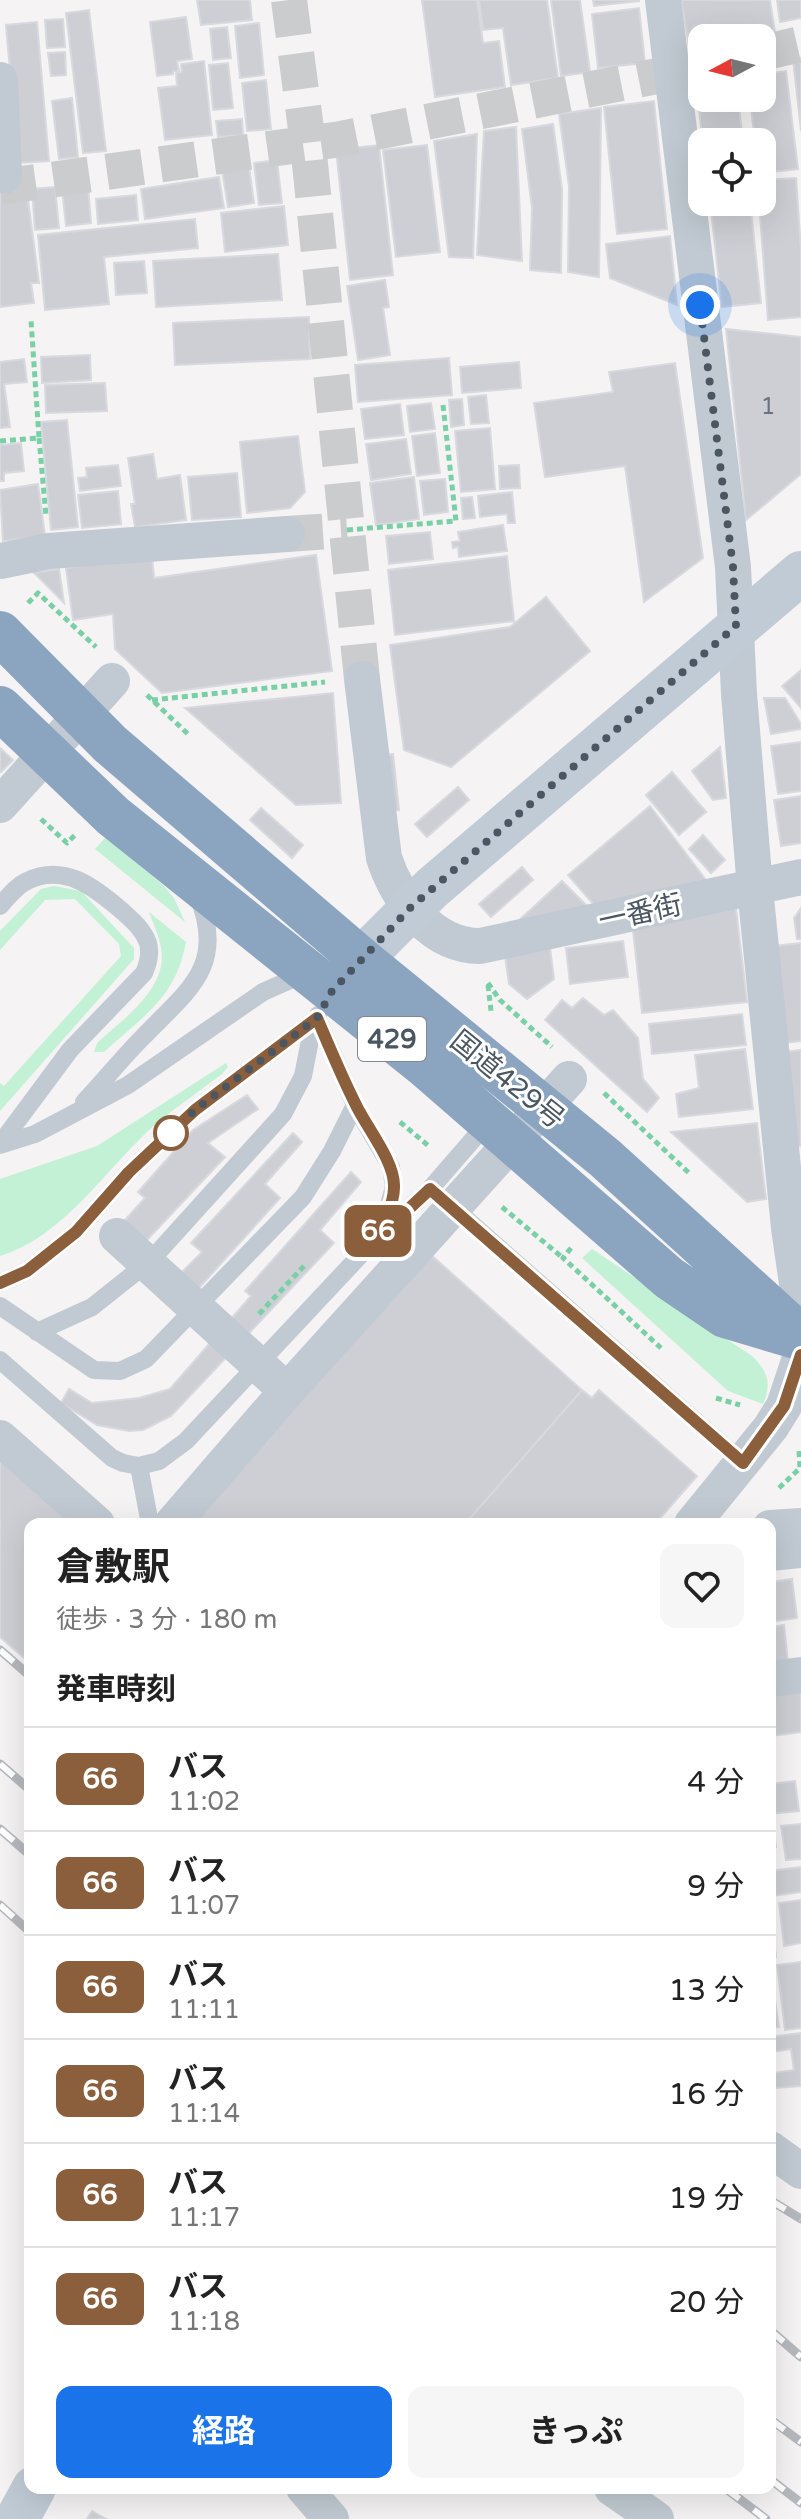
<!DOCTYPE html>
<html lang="ja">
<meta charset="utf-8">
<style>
:root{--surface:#fff;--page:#f6f6f6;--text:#222;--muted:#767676;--line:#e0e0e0;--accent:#1a73e8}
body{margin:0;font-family:"Varela Round","Noto Sans JP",sans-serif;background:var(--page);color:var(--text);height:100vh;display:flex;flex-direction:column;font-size:30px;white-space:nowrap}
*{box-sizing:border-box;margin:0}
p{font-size:26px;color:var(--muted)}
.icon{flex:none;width:44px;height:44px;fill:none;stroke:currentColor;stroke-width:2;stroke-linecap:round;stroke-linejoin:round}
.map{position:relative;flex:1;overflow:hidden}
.panel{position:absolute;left:24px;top:1518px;width:752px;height:976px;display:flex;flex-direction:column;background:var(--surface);border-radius:16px;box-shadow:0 8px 32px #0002}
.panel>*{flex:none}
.badge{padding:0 16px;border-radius:12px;font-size:28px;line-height:52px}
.needle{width:52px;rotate:263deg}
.tools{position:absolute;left:688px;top:24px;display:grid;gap:16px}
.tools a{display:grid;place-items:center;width:88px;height:88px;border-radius:16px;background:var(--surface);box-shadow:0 8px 32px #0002;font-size:40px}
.you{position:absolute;width:40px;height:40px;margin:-20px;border:6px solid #fff;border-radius:50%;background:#1a73e8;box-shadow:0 0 0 12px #1a73e833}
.map>.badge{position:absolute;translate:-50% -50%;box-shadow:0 0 0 4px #fff}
h2{padding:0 32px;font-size:30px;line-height:72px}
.round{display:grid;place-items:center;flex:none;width:84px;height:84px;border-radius:16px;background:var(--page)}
.summary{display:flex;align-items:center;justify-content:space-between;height:136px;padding:0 32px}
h1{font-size:38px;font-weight:700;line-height:60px}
.primary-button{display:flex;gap:16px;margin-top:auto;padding:16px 32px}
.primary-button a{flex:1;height:92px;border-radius:16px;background:var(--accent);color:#fff;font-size:32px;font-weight:700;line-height:92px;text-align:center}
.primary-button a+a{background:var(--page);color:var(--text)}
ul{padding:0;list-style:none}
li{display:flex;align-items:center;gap:24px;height:104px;padding:0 32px;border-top:2px solid var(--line)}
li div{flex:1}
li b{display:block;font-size:30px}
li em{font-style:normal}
li .badge{min-width:88px;font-weight:700;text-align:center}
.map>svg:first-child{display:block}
.green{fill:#c3f1d5}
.building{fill:#cdcfd5;stroke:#d7d9de;stroke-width:2}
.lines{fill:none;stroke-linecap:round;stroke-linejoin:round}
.street-tunnel{stroke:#caccce;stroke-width:36;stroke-dasharray:36 18;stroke-linecap:butt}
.path{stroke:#7ad0a6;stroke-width:5;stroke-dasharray:6 4;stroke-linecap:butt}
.lane{stroke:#c1cad2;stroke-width:18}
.street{stroke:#c1cad2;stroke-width:36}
.secondary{stroke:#c1cbd6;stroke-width:44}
.highway{stroke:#8ba5c1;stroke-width:44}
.rail-casing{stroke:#b5b8bd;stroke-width:9}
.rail{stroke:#fff;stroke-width:6;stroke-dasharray:18;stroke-linecap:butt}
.line-casing{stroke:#fff;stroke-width:18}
.line{stroke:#8b5e3c;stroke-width:12}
.walk{stroke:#4a5661;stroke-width:8;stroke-dasharray:0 14.4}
.stop-dot{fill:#fff;stroke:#8b5e3c;stroke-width:4}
.labels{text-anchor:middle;stroke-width:6;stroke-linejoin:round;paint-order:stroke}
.number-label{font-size:24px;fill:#6b747e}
.shield{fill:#fff;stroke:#808990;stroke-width:2}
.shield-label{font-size:26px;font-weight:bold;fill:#4a5661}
.street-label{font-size:28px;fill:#4a5661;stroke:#fff}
</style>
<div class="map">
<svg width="801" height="2519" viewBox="0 0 801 2519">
<rect width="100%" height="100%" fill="#f5f3f3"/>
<path class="green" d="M106 837 164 886 174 898 185 922 95 849Z
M54 886 81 891 134 948V959L0 1111V1083L4 1086 121 956 119 944 75 899 45 900 0 950V931L41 889Z
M149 912 186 942C176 998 143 1016 104 1052H94L97 1043C122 1020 169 988 161 948 159 936 153 923 149 912Z
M226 1063 228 1067 222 1074C201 1090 179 1105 158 1122 108 1165 66 1236 0 1256V1179L97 1146Z
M592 1249 752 1356C768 1371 772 1384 763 1404L728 1391 582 1258Z"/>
<path class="building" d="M197 0H250L252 20 201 25Z
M422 0H477L483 43 499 41 505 87 435 97Z
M479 0H547L558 78 511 85 503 28 483 30Z
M551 0H580L590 72 561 76Z
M593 0H639V1L594 6Z
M681 0H770L775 33 741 38H702V44L689 46Z
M777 0H801V18L780 22Z
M639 8 645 63 598 68 592 14Z
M89 10 106 151 83 153 66 13Z
M186 17 192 59 177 61 179 71H173V74L157 76 150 22Z
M63 19 65 47 47 48 45 20Z
M37 22 49 161 18 163 6 25Z
M259 23 264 75 240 78 235 26Z
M227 27 231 58 213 60 210 29Z
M65 52 66 75 51 76 48 53Z
M801 58V131L793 59Z
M204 61 212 135 165 140 158 88 177 86 176 73 182 72 181 64Z
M228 63 233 108 213 110 209 65Z
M786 71 798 169 762 173V142H755L750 98H762V74Z
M266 80 271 129 247 131 242 83Z
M702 85V98H738L743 142H703L696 86Z
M72 98 78 157 59 159 52 101Z
M654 101 667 229 617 234 604 107Z
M601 108 599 277 568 272 569 186 559 114Z
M242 119 243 135 218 137 216 121Z
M553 124 562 189 561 273 530 270 532 208 522 129Z
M516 127 522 261 477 255 484 131Z
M477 134 473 258 449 257 434 141Z
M379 145 393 275 350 280 336 150Z
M427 145 440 252 396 257 383 150Z
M277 160 282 203 259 205 254 163Z
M249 167 254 203 228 207 222 170Z
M219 177 224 208 145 219 141 189Z
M796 178 801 250V317L768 320 759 202H762V180Z
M88 186 91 223 66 226 62 189Z
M55 187 59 228 35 230 32 189Z
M27 192 39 283H31L34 303 0 307V195Z
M136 195 138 220 98 224 96 199Z
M710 202H750L761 303 722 307Z
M284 206 288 245 225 252 221 213Z
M195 219 198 248 104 257 109 304 45 310 38 235Z
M670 236 677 305 610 278 606 244Z
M278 254 282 300 156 307 153 261Z
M144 261 147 293 116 295 114 263Z
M385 280 389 307 383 308 390 355 358 360 347 286Z
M309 317 310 359 175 365 173 323Z
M726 329 801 337V474L746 520Z
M90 355 91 380 42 383 41 357Z
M449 358 452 395 358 402 355 365Z
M24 359 27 382 4 384 10 427 0 428V362Z
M519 362 521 388 462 393 460 367Z
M675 363 703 558 644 602 625 466 545 477 534 403 613 392 609 372Z
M105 383 107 411 46 413 45 385Z
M486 395 489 423 471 424 468 397Z
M462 399 464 425 451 427 449 400Z
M431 403 435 429 410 432 407 406Z
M400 404 404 435 365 439 361 409Z
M67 420 78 527 51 530 41 422Z
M490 428 495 489 461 492 455 431Z
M435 433 440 473 417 476 412 436Z
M298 436 305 492 290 508 247 513 240 442Z
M406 439 411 474 371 480 366 444Z
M21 443 24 471 4 473V481H0V445Z
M153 454 157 479 180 475 186 520 135 527 131 504H135L128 458Z
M118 465 121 486 80 491 78 478 87 477 86 468Z
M519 465 520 488 500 489 499 466Z
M237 473 241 517 192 520 188 477Z
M414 477 419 519 376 525 370 483Z
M445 479 448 512 424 515 420 481Z
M38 484 45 536 3 541 0 490Z
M118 491 121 524 82 528 78 495Z
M512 492 515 523H508L507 514 480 517 478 496Z
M472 497 475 518 463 519 461 498Z
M503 525 507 551 459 557 458 547 453 548 452 542 460 541 458 532Z
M430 532 433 559 389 564 386 536Z
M316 555 332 671 162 693 115 649 113 614 73 620 66 568 152 556 154 578Z
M507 556 514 621 395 635 388 570Z
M59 569 64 603 34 573Z
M546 597 590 651 451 767 404 750 390 645 510 627Z
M801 670V708L782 686Z
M333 693 341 803 296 805 185 708Z
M764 698H785L801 724V729L771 734Z
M801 742V791L778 794 771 746Z
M720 747 726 798 713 800 692 771Z
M0 748 13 760 1 772H0Z
M393 754 399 810 382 812 376 756Z
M672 772 706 812 679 835 646 795Z
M458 787 469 800 427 837 415 824Z
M801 796V843L781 846 774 800Z
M650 806 709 884 595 906 568 875Z
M261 808 303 845 292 858 250 820Z
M703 835 725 860 711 873 689 849Z
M522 867 533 880 491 917 479 904Z
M562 881 588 907 516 923Z
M736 908 747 1002 642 1013 633 930Z
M801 908V939H797L794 918Z
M549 940 554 979 527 999 509 984 504 949Z
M623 941 628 977 570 984 566 948Z
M801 943V1041L784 1043 774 946Z
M583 998 604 1015 613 1010 638 1038 643 1079 659 1098 647 1112 545 1020 562 1000 572 1008Z
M742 1014 746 1045 652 1054 649 1024Z
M745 1049 753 1109 679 1117 676 1094 699 1088 695 1055Z
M801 1050V1146H795L784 1052Z
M247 1095 258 1109 208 1143 225 1157 146 1241 125 1220 145 1198 138 1192 193 1130Z
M757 1123 766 1199 747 1202 671 1132Z
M293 1133 302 1142 265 1184 280 1198 198 1289 181 1273 202 1252 191 1243Z
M351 1172 361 1182 320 1230 334 1243 171 1416 143 1430 129 1431 97 1425 61 1403 69 1389 92 1403 139 1398 170 1389 251 1296 245 1291Z
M429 1253 582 1390 465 1524H190Z
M582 1390 592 1398 599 1390 697 1476 655 1524H465Z
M0 1454 80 1524H30V1663L0 1637Z
M792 1579 797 1618 770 1622V1582Z
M784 1625 788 1664 770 1666V1627Z
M801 1687V1732L770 1736V1691Z
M795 1781 799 1811 770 1814V1784Z
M772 1817 776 1847 770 1848V1818Z
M801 1824V1859L786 1860 781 1826Z
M801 1867V1892L770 1896V1871Z
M770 1900 776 1957 770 1958Z
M801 1900V1943L784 1946 779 1903Z
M801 1962V2028L785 2030 777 1965Z
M770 1966 779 2027 770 2028Z
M801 2033V2086L775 2088 774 2073 794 2070 791 2049 771 2052 770 2037Z
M92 2511 106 2519H87Z"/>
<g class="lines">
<path class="street-tunnel" d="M289 0 308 144 362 679
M762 53 801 44
M0 187 341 139 702 67
M287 534 347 530"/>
<path class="path" d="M39 438 46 516
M0 441 39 438 31 320
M347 530 456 521 443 405
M28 603 38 593 96 647
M147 695 190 736
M152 700 325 682
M41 819 67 843 75 835
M488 983 500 1000 552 1047
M488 985 491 1011
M604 1093 690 1174
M400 1122 430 1147
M502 1207 563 1258
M571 1248 563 1258 661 1348
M259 1314 304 1266
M716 1398 740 1405
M779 1488 800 1468 799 1451"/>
<path class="lane" d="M0 906C8 897 16 886 27 881 64 863 94 887 121 910 132 920 143 929 148 943 151 954 148 964 144 973L70 1050 0 1144
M84 1102C104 1081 122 1058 142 1038 187 991 227 967 198 896
M0 1145 35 1134 128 1085 263 992 308 972
M448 1203 743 1463
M0 1283 27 1271 76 1232 129 1172 195 1110 317 1018 355 1105 391 1167 394 1187 384 1222 377 1233
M0 1306 94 1370 120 1371 146 1359 303 1197 332 1151 355 1105
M37 1332 92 1307 151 1260 283 1114 303 1076 312 1030 318 1015
M0 1360 112 1458 123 1463 139 1466 159 1461 186 1441 367 1248 430 1189 489 1121
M139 1466 150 1524"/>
<path class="street" d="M663 0 733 567 739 694 755 888 789 1228 801 1311
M0 80 4 176
M0 561 49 551 287 534
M362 679 384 858C398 900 432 946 480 946L801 877
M0 805 112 681
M117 1236 287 1391
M0 1438 97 1524
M172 1524 287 1391 569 1079
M692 1524 771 1427 784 1406 801 1355
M770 1528 801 1526
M770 1553 801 1550
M770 1679 801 1675
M770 2149 801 2171
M304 2488 331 2519
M612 2488 656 2519"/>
<path class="secondary" d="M361 959 432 888 801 573
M17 2519 34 2488"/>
<path class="highway" d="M0 633 110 744 361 959 605 1158 801 1336
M0 708 113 816 423 1064 669 1278 725 1316 799 1338"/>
<g class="rail-casing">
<path id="rail" d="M0 1650 30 1676
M0 1764 30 1790
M0 1829 30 1855
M0 1905 30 1932
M770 2200 801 2219
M770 2330 801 2357
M770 2419 801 2442
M770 2479 801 2503
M725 2488 766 2519"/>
</g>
<use href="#rail" class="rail"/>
</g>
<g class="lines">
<g class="line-casing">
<path id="line" d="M0 1283 27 1271 76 1232 129 1172 195 1110 317 1018C329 1046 341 1075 355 1103 366 1127 395 1161 394 1187 394 1209 378 1230 367 1248L430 1189 743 1463 784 1406 801 1355"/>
</g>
<use href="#line" class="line"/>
<path class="walk" d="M171 1133 195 1110 317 1018 332 991 410 908 736 626 733 567 700 305"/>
</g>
<circle class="stop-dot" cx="171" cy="1133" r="16"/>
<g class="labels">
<g class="number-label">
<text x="768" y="414">1</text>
</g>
<rect class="shield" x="358" y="1017" width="68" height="44" rx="6"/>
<g class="shield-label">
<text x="392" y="1048">429</text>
</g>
<g class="street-label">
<text transform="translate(640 912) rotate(-12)" y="10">一番街</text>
<text transform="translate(508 1079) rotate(39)" y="10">国道429号</text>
</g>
</g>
</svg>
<div class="tools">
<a><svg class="needle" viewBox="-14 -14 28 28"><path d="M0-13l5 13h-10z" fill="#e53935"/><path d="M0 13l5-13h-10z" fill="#767676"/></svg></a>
<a><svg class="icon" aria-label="locate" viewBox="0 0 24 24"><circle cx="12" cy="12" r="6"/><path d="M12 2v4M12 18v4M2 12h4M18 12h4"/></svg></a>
</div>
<div class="you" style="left:700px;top:305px"></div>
<b class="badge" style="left:378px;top:1231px;background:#8b5e3c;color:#fff">66</b>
<section class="panel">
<div class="summary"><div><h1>倉敷駅</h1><p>徒歩 · 3 分 · 180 m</p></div><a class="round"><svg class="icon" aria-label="heart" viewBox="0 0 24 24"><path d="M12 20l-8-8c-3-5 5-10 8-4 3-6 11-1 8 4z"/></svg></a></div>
<h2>発車時刻</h2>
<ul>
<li><span class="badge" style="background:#8b5e3c;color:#fff">66</span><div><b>バス</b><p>11:02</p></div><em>4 分</em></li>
<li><span class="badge" style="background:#8b5e3c;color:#fff">66</span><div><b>バス</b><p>11:07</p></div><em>9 分</em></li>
<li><span class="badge" style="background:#8b5e3c;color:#fff">66</span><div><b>バス</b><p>11:11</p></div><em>13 分</em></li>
<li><span class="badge" style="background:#8b5e3c;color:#fff">66</span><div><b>バス</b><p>11:14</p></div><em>16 分</em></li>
<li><span class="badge" style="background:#8b5e3c;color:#fff">66</span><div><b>バス</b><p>11:17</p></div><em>19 分</em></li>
<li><span class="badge" style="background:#8b5e3c;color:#fff">66</span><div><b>バス</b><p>11:18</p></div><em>20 分</em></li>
</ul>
<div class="primary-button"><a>経路</a><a>きっぷ</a></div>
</section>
</div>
